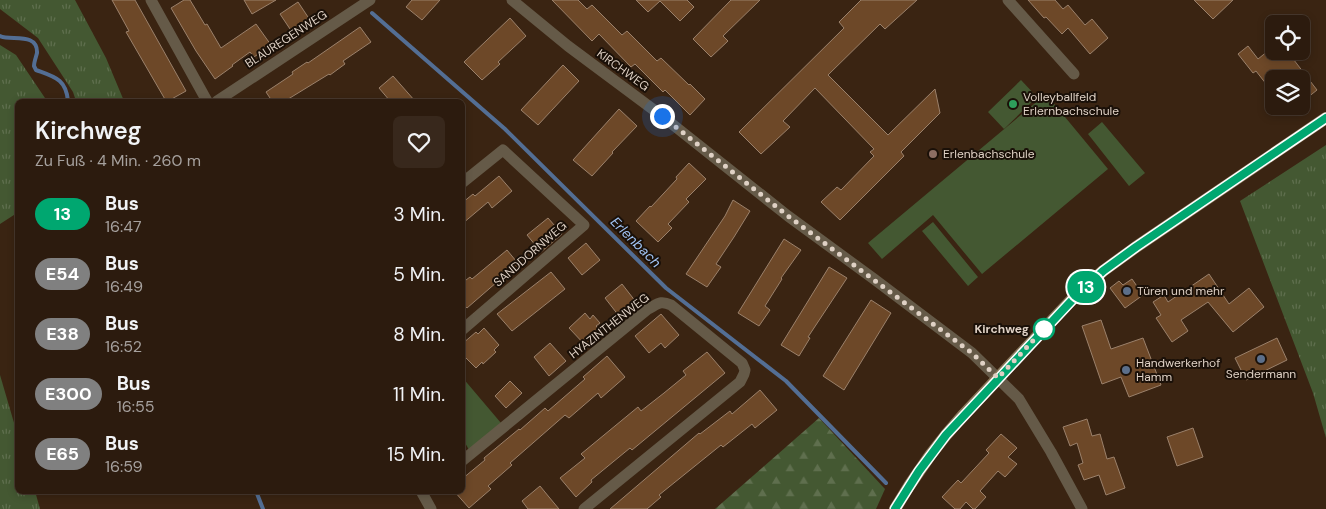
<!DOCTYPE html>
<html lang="de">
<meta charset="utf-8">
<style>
:root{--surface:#2c1b0e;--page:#38281c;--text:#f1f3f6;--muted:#a6a19e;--line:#48392e}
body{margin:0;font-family:"DM Sans",sans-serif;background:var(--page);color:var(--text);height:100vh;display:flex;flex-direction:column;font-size:19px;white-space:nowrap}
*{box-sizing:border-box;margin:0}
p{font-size:16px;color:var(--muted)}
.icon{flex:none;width:28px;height:28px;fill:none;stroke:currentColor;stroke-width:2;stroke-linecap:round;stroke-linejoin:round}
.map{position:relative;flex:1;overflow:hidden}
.drawer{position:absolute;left:15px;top:99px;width:450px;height:395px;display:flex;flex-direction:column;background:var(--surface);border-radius:8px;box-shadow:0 2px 8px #0003,0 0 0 1px var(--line)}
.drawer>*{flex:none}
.badge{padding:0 10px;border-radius:16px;font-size:18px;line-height:32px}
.fabs{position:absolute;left:1265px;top:15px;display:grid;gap:10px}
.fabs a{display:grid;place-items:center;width:45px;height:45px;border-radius:8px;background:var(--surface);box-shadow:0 2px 8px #0003,0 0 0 1px var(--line);font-size:25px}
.you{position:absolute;width:25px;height:25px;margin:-12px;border:4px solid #fff;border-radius:50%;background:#1a73e8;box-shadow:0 0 0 8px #1a73e833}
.map>.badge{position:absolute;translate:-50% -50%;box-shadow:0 0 0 2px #fff}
.round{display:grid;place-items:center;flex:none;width:52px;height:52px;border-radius:8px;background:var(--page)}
.head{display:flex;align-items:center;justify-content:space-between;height:85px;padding:0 20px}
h1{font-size:24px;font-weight:600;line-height:38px}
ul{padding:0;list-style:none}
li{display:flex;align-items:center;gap:15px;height:60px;padding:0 20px}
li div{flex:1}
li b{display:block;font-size:19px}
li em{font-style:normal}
li .badge{min-width:55px;font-weight:700;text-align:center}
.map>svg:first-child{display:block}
.grass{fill:url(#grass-tufts)}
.forest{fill:url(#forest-firs)}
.green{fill:#445832}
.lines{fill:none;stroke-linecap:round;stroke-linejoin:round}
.stream{stroke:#536e94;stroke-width:4}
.building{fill:#6d4828;stroke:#9b816b}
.street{stroke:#655a48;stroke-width:11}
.secondary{stroke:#857558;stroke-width:12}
.line-casing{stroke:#fff;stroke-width:11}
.line{stroke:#00a770;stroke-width:8}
.walk{stroke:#dfd1c5;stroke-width:5;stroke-dasharray:0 9}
.leisure-dot{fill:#2e9e5b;stroke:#1a1008;stroke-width:2}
.education-dot{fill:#8d6e63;stroke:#1a1008;stroke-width:2}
.service-dot{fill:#5c6f8a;stroke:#1a1008;stroke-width:2}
.stop-dot{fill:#fff;stroke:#00a770;stroke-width:2.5}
.labels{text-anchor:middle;stroke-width:4;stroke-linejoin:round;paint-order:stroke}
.street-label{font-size:12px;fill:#dfd1c5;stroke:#1a1008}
.poi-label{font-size:12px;fill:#dfd1c5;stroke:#1a1008;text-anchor:start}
.stop-label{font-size:12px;font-weight:bold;fill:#dfd1c5;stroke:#1a1008;text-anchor:end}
.water-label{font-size:14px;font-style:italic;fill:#a1c3f4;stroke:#1a1008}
</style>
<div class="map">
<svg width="1326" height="509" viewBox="0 0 1326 509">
<defs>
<pattern id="grass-tufts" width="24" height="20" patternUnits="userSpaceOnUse" patternTransform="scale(1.25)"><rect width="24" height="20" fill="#445832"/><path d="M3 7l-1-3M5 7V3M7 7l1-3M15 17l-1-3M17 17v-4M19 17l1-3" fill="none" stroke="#5f6f4e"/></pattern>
<pattern id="forest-firs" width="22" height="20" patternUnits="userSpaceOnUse" patternTransform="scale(1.25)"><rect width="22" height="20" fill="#445832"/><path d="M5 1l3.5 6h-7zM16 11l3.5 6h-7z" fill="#5f6f4e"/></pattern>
</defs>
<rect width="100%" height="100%" fill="#3a2412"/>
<path class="grass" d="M0 0H75L106 58 124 101H76L73 92 38 38 0 9Z
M0 45 16 55 47 101H18L17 213 0 224Z
M1326 145V438L1313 393 1240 201Z
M0 375 17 433 18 491H35L40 509H0Z"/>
<path class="forest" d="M819 418 885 489 876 509H715Z"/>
<path class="green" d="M1021 80 1037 97 1004 129 988 112Z
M1046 94 1108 169 982 274 933 215 882 259 868 243Z
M1102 122 1145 173 1129 186 1088 134Z
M933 222 978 277 968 286 922 231Z
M462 377 501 423 469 450 463 439Z"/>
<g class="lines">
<path class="stream" d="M372 13 505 129 666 288 786 381 886 483
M0 36C11 41 38 32 37 53 36 57 34 62 34 66L36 70C55 77 66 79 68 101
M256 491 263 509"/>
</g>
<path class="building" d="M112 0H135L186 91 168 101H166L126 32 129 31Z
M184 0H190L205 25 207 24 221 48 256 24 271 45 254 57 250 52 232 65 233 66 215 79 196 51 171 8Z
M244 0H276L252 14Z
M412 0H440L422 20 406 7Z
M552 0H578L587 9 592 5 622 35 627 31 657 61 661 58 689 85 690 84 705 99 690 115 665 90 663 92 635 64 631 67 599 34 592 41Z
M636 0H687L694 7 680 21 660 1 648 12Z
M731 0H760L723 36 728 41 711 57 693 39Z
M861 0H917L885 29 880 24 828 75 888 135 935 89 940 113 901 152 904 156 840 220 821 202 837 187 841 190 874 156 870 152 874 149 815 88 783 121 790 127 761 154 739 132 844 28 839 22Z
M1028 0H1055L1063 9 1068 5 1085 25 1092 19 1108 38 1090 54 1068 28 1062 34 1046 17 1044 18Z
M1194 0H1233L1213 19Z
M298 2 310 20 292 32 280 14Z
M510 18 526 36 498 62 500 64 482 80 464 62Z
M360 27 371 42 343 61 345 64 330 75 329 74 285 101H272L266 92 293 74 292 72 307 62 308 63Z
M1248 46 1258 59 1268 51H1287L1317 90 1307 98 1301 91V79H1274V94L1256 71 1253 73 1238 54Z
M563 65 579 81 538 125 521 110Z
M393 76 415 101H390L379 88Z
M619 109 637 126 612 152 613 153 592 176 573 160Z
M689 163 706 179 686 199 689 202 668 224 672 228 658 242 636 221 650 206 651 207 677 179 676 177Z
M499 176 512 191 492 208 488 202 462 224V203L473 194 475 196Z
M733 200 750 211 734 237 716 264 721 267 707 287 686 274 725 216Z
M548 218 562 234 541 252 527 235Z
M784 239 801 250 781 278 782 279 765 306 770 310 759 326 738 313Z
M586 243 600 260 582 275 568 258Z
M507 250 521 267 499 285 497 282 467 308 462 303V283L470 277 472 279Z
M829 267 847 278 808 337 810 338 799 356 781 345Z
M551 272 565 289 512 331 497 314Z
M1209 274 1229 304 1249 288 1264 307 1233 332 1208 302 1181 320 1188 331 1172 342 1156 318 1161 315 1153 302 1164 295 1168 302Z
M1132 279 1143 295 1125 308 1110 288 1119 281 1123 285Z
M622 284 636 302 619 316 605 298Z
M871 300 891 313 844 390 823 376Z
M585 313 590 319 593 315 600 323 596 326 602 332 586 346 569 328Z
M661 314 679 335 665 348 661 343 649 353 635 336Z
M1101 320 1111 349 1143 338 1161 385 1129 397 1121 377 1102 384 1082 326Z
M484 328 499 345 494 350 496 352 483 364 482 362 476 368 462 354V344L476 332 478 334Z
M1277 338 1287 360 1246 380 1235 358Z
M550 343 566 361 549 376 534 357Z
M707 352 725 373 632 450 630 448 591 480 592 482 576 497 560 478 585 458 581 454 638 407 641 411 664 393 686 375 683 371Z
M607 356 625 377 601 398 598 393 569 418 565 415 510 463 512 465 488 486 491 489 469 508 454 491H462V479L485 460 484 458 519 429 520 430 545 408 548 411 585 379 583 377Z
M510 381 522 393 506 408 495 396Z
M760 390 777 410 755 428 752 424 723 447 721 445 659 495 661 497 647 509H610L699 433 700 434 730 411 732 414Z
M1087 419 1092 436 1100 434 1107 459 1114 457 1125 488 1106 495 1099 475 1084 480 1078 465 1083 463 1077 443 1070 446 1063 427Z
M1193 428 1203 457 1177 466 1167 437Z
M1001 434 1017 448 1008 457 1017 464 1005 477 998 471 980 491 986 497 975 509H973L966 502 960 509H955L942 497 958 480 961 483 989 453 986 450Z
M540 486 549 497 559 509H528L522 501Z"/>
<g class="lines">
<path class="street" d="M151 0 207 101
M512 0 568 46 662 116 788 216 874 279 972 353 1019 399 1051 452 1082 509
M1008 0 1074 74
M217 101 370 0
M462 183 503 150 584 225 462 330
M462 461 648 309C658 304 660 300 671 305L742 363 745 370 744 374 740 382 584 509
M421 491 431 509"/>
<path class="secondary" d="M895 509 909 486 931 454 946 435 964 414 1075 296 1103 271 1136 247 1326 118"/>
</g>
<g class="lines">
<g class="line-casing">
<path id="line" d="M895 509 919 471 946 435 1076 296 1103 271 1136 247 1326 118"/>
</g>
<use href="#line" class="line"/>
<path class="walk" d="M662 116 788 216 972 353 998 378 1044 329"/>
</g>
<circle class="leisure-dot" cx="1013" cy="104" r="5"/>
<circle class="education-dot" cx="933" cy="154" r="5"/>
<g class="service-dot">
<circle cx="1127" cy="291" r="5"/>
<circle cx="1261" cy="359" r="5"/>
<circle cx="1126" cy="370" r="5"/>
</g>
<circle class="stop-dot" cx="1044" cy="329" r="10"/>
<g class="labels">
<g class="street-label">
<text transform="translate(286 39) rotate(-33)" y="4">BLAUREGENWEG</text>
<text transform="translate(623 70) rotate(36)" y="4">KIRCHWEG</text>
<text transform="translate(530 254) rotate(-41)" y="4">SANDDORNWEG</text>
<text transform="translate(609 326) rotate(-38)" y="4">HYAZINTHENWEG</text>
</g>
<g class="poi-label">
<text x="1023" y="101">Volleyballfeld<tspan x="1023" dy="14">Erlernbachschule</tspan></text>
<text x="943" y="158">Erlenbachschule</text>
<text x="1137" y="295">Türen und mehr</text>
<text x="1136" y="367">Handwerkerhof<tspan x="1136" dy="14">Hamm</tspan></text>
<text x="1261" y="378" text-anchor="middle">Sendermann</text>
</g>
<g class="stop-label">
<text x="1029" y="333">Kirchweg</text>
</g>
<g class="water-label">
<text transform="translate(636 242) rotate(45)" y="5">Erlenbach</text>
</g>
</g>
</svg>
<div class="fabs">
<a><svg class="icon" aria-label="locate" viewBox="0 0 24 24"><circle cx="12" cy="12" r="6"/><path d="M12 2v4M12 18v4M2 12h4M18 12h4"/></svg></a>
<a><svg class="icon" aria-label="layers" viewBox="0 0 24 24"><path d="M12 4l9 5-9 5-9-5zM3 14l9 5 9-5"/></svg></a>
</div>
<div class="you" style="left:662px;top:116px"></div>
<b class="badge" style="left:1086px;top:287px;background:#00a770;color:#fff">13</b>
<section class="drawer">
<div class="head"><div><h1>Kirchweg</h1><p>Zu Fuß · 4 Min. · 260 m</p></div><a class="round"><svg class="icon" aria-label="heart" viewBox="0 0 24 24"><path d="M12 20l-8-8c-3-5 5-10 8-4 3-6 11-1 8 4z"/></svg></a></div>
<ul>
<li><span class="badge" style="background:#00a770;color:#fff">13</span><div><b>Bus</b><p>16:47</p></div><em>3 Min.</em></li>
<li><span class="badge" style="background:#808080;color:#fff">E54</span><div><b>Bus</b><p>16:49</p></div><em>5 Min.</em></li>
<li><span class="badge" style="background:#808080;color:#fff">E38</span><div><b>Bus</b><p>16:52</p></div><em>8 Min.</em></li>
<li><span class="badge" style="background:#808080;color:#fff">E300</span><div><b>Bus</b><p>16:55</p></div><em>11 Min.</em></li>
<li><span class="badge" style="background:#808080;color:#fff">E65</span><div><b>Bus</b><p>16:59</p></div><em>15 Min.</em></li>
</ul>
</section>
</div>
